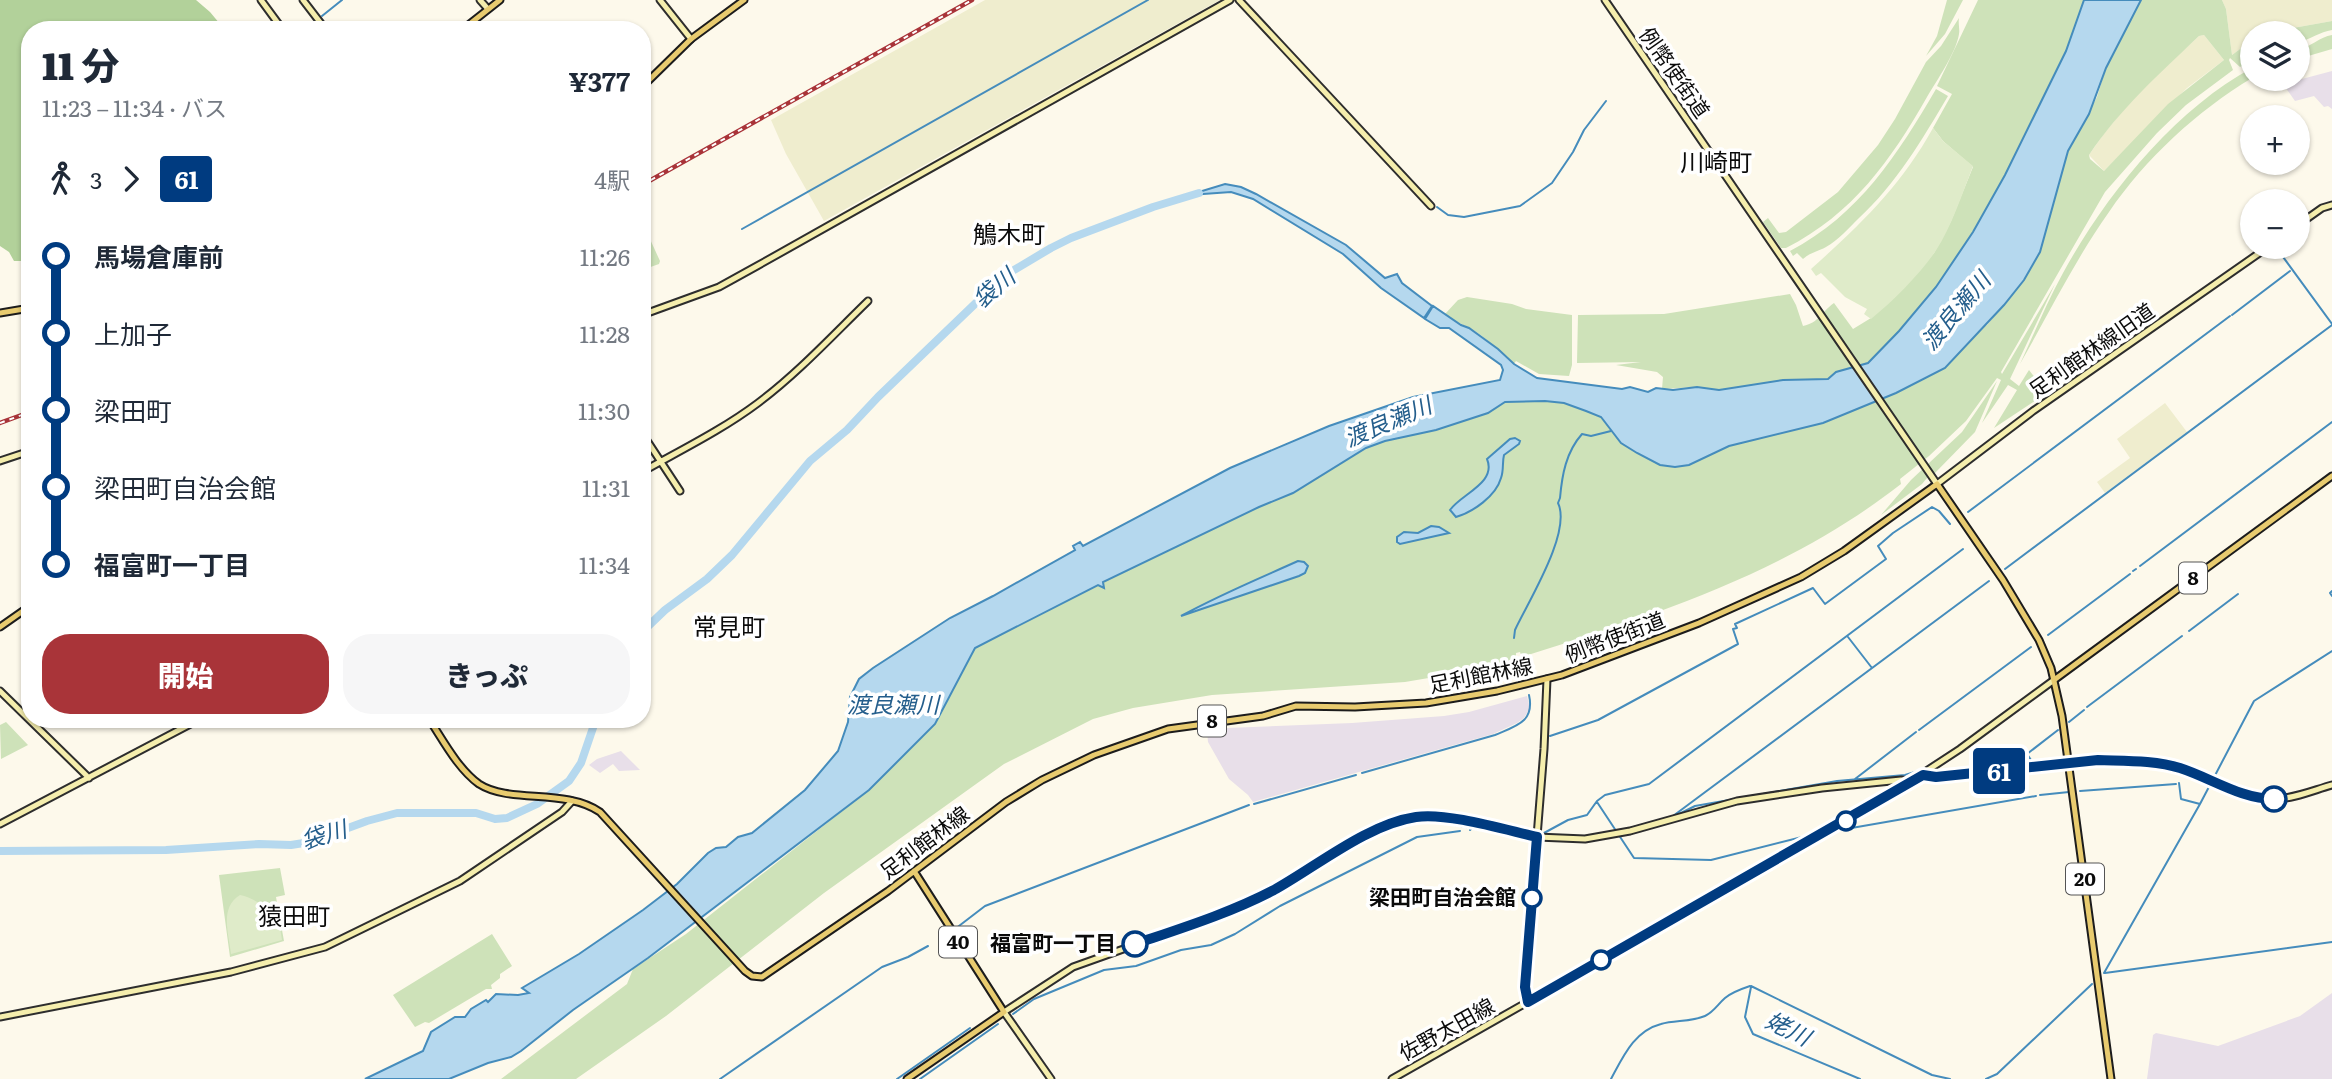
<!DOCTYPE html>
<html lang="ja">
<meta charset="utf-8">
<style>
:root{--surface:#fff;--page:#f6f6f7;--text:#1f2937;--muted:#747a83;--accent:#a93439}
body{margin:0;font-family:Literata,"Noto Sans JP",serif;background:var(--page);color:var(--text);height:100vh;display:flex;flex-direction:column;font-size:26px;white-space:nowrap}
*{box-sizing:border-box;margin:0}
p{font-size:23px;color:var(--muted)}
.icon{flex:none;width:38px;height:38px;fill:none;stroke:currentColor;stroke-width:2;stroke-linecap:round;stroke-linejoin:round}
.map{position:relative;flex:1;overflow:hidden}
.sheet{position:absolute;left:21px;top:21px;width:630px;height:707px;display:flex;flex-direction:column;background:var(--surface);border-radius:28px;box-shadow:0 2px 5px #0004}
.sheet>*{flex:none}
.badge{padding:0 14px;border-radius:5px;font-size:24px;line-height:46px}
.controls{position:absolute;left:2240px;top:21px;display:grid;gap:14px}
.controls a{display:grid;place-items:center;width:70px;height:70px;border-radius:50%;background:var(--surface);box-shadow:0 2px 5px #0004;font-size:35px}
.map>.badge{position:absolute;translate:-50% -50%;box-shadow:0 0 0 4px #fff}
.legs{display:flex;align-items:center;gap:10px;height:77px;padding:0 21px;font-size:23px}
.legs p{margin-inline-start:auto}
.headline{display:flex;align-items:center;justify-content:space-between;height:119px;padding:0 21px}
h1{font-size:38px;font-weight:800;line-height:52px}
.cta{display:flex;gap:14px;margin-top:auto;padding:14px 21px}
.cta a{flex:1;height:80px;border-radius:28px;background:var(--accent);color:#fff;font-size:28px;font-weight:800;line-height:80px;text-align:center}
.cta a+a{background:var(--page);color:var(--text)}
ul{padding:0 21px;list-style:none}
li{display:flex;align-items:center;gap:24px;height:77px;font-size:26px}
li i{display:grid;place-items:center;width:10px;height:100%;margin:0 9px;background:currentColor}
li i::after{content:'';width:18px;height:18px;margin:-9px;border:5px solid;border-radius:50%;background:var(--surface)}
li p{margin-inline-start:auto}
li:first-child i{background:linear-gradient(#0000 50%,currentColor 0)}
li:last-child i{background:linear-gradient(currentColor 50%,#0000 0)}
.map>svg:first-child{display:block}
.industrial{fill:#e8dfe9}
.farmland{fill:#efedce}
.green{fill:#cee2b9;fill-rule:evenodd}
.forest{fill:#b2d19a}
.pitch{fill:#dfebc9}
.water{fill:#b5d8ee;stroke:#458cbc;stroke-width:2}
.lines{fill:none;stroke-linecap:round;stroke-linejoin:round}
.stream{stroke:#458cbc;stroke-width:2}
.river{stroke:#b5d8ee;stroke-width:8}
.secondary-casing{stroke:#2d2d2d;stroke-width:9}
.primary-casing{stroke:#1c1c1c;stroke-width:9}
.secondary{stroke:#f5eead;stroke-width:5}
.primary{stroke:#e8cb6f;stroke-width:5}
.rail-casing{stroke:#a93439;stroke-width:4.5}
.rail{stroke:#fff;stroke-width:2;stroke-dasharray:5;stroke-linecap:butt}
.line-1-casing{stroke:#fff;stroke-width:16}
.line-1{stroke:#003b80;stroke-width:10}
.stop-1-dot{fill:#fff;stroke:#003b80;stroke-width:3.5}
.labels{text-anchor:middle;stroke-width:7;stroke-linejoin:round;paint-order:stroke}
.shield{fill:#fff;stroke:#545454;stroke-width:2}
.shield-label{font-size:19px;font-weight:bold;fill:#0b0b0b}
.street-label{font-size:21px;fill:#0b0b0b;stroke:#fff}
.stop-label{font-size:21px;font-weight:bold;fill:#0b0b0b;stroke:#fff;text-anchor:end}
.water-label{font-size:23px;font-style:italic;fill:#245e8c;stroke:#fff}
.quarter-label{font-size:24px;fill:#0b0b0b;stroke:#fff}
</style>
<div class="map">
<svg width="2332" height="1079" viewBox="0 0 2332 1079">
<rect width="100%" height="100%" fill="#fdf9eb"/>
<path class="industrial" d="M2332 71V109L2328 106 2324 107 2314 96 2295 101 2283 84Z
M1527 696 1530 708 1524 718 1517 723 1493 734 1253 802 1248 795 1229 779 1208 742 1207 731 1227 728 1352 723 1444 716 1469 712Z
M621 751 640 770 619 771 613 764 600 773 589 765 597 759Z
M2332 993V1079H2147L2153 1035 2156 1033 2218 1046 2300 1016Z"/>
<path class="farmland" d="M985 0H1220L824 221 786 154 771 120Z
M2222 0H2332V21L2293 28 2277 33H2252V40L2232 55 2226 9Z
M2204 35 2224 60 2187 88 2104 171 2089 155 2103 135 2138 92 2199 36Z
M2165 403 2187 432 2105 493 2097 482 2130 458 2117 439Z"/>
<path class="green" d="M1947 0H1963L1945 34 1926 56 1937 36Z
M1978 0H2084L2066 51 2005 175 1973 232 1936 287 1899 331 1868 363 1836 372 1828 379 1783 380 1719 390 1697 387 1662 389 1663 377 1657 372 1616 365 1641 362 1577 363 1578 315 1664 314 1790 294 1796 305 1803 326C1820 322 1820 313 1834 303L1853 329 1871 318 1895 297 1934 253 1951 221 1973 167 1943 141 1933 128 1952 94 1937 86Z
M2141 0H2222L2226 9 2232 55 2252 40V61L2240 67 2230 58 2229 60 2233 70 2186 105 2157 133 2105 192 2001 372 2002 374 2055 284 2010 379 2019 386 2029 370 2047 393 1994 428 2017 390 2008 385 1982 423 2001 380 1997 378 1966 421 1929 456 1900 479 1901 484C1787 573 1658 614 1522 657L1520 652 1516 653V659L1458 673 1405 682 1212 695 1133 708 1093 719 1004 764 824 893 666 1016 576 1079H501L627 984 633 969 686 934 869 790 935 724 975 648 1098 584 1104 586 1102 582 1259 507 1293 493 1366 448 1385 441 1436 430 1488 413 1505 402 1545 401 1564 403 1586 411 1601 417 1621 443 1637 453 1660 465H1689L1987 325 2024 280 2040 252 2068 151 2097 97 2106 68ZM2204 35 2224 60 2168 104 2104 171 2090 159 2089 155C2120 109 2159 74 2199 36Z
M1959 18C1958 23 1960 30 1959 34 1956 53 1937 80 1927 97 1891 160 1853 214 1786 248H1781L1763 222 1768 218 1779 233 1786 232 1838 192 1878 145 1895 119 1926 62 1941 46Z
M2332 21V30C2320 32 2310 39 2298 43V33H2277L2293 28Z
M2332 35V49L2298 59V50C2310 47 2320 37 2332 35Z
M2252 68V78C2197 111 2145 159 2109 212 2075 260 2049 313 2020 364 2034 334 2047 302 2063 273 2105 196 2174 110 2252 68Z
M1936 89 1948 96C1922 140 1896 184 1859 218 1849 228 1838 240 1826 247 1817 252 1811 252 1803 259L1797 253 1793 256 1790 251C1859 215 1898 154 1936 89Z
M646 235 649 237 660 261 659 264 642 270V237Z
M1467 297 1512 304 1526 309 1572 315V365L1569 376 1539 374 1516 361 1514 364C1500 352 1486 337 1470 328 1461 324 1453 320 1445 314L1458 300Z
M1997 381 1975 432 1935 473 1932 472 1922 484 1881 515 1911 480 1962 432Z
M6 722 28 745 1 759 0 725Z
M280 868 285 895 276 897 284 941 230 957 219 875Z
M492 934 512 966 500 974V978L491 985 492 989H486L429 1023 425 1022 415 1027 393 995Z"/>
<path class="forest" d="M0 0H196L210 12 225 30H30V261H14L9 252 0 246Z"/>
<path class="pitch" d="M1933 128 1943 141 1973 166C1962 194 1952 226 1935 252 1919 275 1893 301 1871 319L1864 314 1867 309 1845 297 1821 273 1816 276 1811 269C1860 225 1901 186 1933 128Z
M240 895C254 897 263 909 277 909L282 940 231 954C229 934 219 908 240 895Z"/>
<path class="water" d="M2084 0H2141L2106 68 2089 114 2068 151 2040 252 2024 280 2004 305 1945 368 1896 393 1823 423 1729 446 1689 465 1675 467 1660 465 1637 453 1621 443 1601 417 1586 411 1564 403 1545 401 1505 402 1488 413 1436 430 1385 441 1366 448 1293 493 1259 507 1103 582 1104 588 1098 585 975 648 935 724 869 790 648 958 573 1010 521 1051 511 1057 488 1063 449 1079H365L423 1051 431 1032 455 1017H465L471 1009 486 1000 488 1002 496 994 518 995 529 993 522 988 579 954 643 910 677 884 708 853 716 848 726 847 738 837 752 833 805 790 838 751 848 722 850 697 859 679 873 668 950 618 993 596 1075 550 1073 546 1080 542 1083 546 1230 468 1329 426 1413 397 1500 380 1503 370 1501 365 1449 328H1440L1425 319 1433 306 1461 325 1469 328 1498 349 1514 364 1537 378 1622 389 1630 387 1648 392 1656 388 1673 390 1697 387 1719 390 1783 380 1828 379 1836 372 1868 363 1899 331 1936 287 1973 232 2005 175 2066 51Z
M1225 184 1241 187 1256 194 1346 245 1385 278 1397 274 1402 283 1432 306 1424 318 1381 288 1343 254 1253 199 1231 192 1189 195Z
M1515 438 1520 441 1519 444 1504 455C1502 463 1504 470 1501 478 1496 496 1473 512 1456 517L1450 510C1461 494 1497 483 1487 459L1510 439Z
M1431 526 1439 527 1449 533 1400 544 1397 542V537L1404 532 1418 533Z
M1298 561 1304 562 1308 566 1305 573 1299 576 1181 616C1219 595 1258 579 1298 561Z"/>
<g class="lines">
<path class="stream" d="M322 16 342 0
M1437 207 1448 215 1464 217 1520 206 1552 183 1573 152 1584 130 1606 101
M742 229 1148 0
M2278 250 2332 324
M2232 315 2290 271
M1968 512 2230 316
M2140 566 2332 422
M2005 569 2332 325
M2133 571 2136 569
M2332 591 2330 593 2332 596
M2189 631 2238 594
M2048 635 2130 574
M1848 637 1872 668
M1514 638 1515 630C1528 602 1572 532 1558 503L1560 498C1562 475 1566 452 1582 434L1591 436 1611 431
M2087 707 2182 636
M2069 722 2084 710
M1919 730 2031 647
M1550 736 1598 720 1738 644 1733 629 1737 628 1735 624 1813 588 1825 604 1886 559 1878 546 1893 533 1932 507 1939 511 1950 524
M2033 763 2027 754 2058 730
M1362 773 1495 735C1516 726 1535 722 1529 695
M1855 779 1916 732
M2179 783 2181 799 2200 804
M2080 791 2176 784
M2040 795 2069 792
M1751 796 1837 781 1905 775 1918 771
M1597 802 1634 858 1711 860 1810 835
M1254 804 1356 775
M1677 815 1695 806 1735 799
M1673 816 1989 581
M1626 829 1665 819
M1470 830 1472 828
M1840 830 2036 796
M1544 833 1568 820 1587 815 1597 801 1605 795 1649 784 1963 549
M955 929 985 906 1249 805
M2104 973 2200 804 2254 701 2332 651
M2105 973 2332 942
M1751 986 1932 1075 1950 1079
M1751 987 1745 1017 1753 1034 1860 1079
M1013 1014 1034 999 1104 970 1136 966 1181 950 1211 945 1235 934 1280 906 1417 837 1460 831
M720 1079 882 967 908 957 928 946
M897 1079 970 1028
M920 1079 998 1024
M1611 1079C1623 1057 1634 1031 1661 1024 1675 1020 1691 1022 1705 1016 1714 1012 1718 1004 1725 998 1732 992 1741 989 1750 986
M1986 1079 1997 1074 2092 984"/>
<path class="river" d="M642 632 665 610 707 579 732 555 810 461 847 430 878 397 1004 276 1051 248 1071 238 1153 207 1199 193
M0 851 166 850 259 844 291 845 310 842 367 821 397 813H476L495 819 507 818 537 804 569 781 581 763 596 719"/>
<g class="secondary-casing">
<path id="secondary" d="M261 0 283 30
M303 0 326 30
M480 0 488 9
M660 0 691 39
M1239 0 1431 206
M1605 0 1937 484 2033 411 2268 247
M2298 225 2322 208 2332 205
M642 315 719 287 757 266 1230 0
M642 433 680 491
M0 461 30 451
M642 472C681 450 722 430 758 403 798 373 832 336 868 301
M0 691 89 778
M2068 763 2098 760 2170 766C2202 773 2240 801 2274 799 2293 799 2314 790 2332 785
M0 824 200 719
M1528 1002 1525 987 1544 749 1547 679
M0 1017 231 972 325 947 460 881 562 812 572 801
M1051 1079 1004 1012 1073 967 1199 922 1256 899 1360 838 1407 819 1427 816 1537 837 1585 839 1630 831 1737 801 1822 788 1901 780 1912 781
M1392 1079 1876 804 1960 749 2054 680"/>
</g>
<g class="primary-casing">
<path id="primary" d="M462 30 500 0
M642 87 691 39 744 0
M0 313 30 308
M0 627 30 606
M2054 680 2332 476
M429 719C443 740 458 769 479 784 510 804 565 788 600 812L745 971 752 976 762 977 888 891 1006 802 1042 780 1094 755 1168 729 1263 716 1296 706 1355 707 1426 703 1497 691 1562 675 1699 623 1801 577 1844 551 1937 484 2003 580 2039 640 2051 668 2062 716 2111 1079
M907 1079 1004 1012 914 871"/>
</g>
<use href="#secondary" class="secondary"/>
<use href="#primary" class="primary"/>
<g class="rail-casing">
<path id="rail" d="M642 185 972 0
M0 423 30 412"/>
</g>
<use href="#rail" class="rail"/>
</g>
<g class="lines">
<g class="line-1-casing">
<path id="line-1" d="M1135 944C1182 928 1230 913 1274 890 1317 866 1368 824 1416 817 1446 812 1506 830 1537 837L1525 987 1528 1002 1923 775 1936 777 2098 760C2124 761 2155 760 2180 768 2211 778 2241 799 2274 799"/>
</g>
<use href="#line-1" class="line-1"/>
</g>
<g class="stop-1-dot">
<circle cx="2274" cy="799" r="12"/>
<circle cx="1846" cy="821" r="9"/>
<circle cx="1532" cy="898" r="9"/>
<circle cx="1135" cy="944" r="12"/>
<circle cx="1601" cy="960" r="9"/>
</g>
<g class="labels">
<g class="shield">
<rect x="2179" y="562.5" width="28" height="31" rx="5"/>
<rect x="1198" y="705.5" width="28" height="31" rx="5"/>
<rect x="2066" y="863.5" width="38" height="31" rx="5"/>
<rect x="939" y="926.5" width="38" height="31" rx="5"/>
</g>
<g class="shield-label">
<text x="2193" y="585">8</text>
<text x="1212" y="728">8</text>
<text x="2085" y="886">20</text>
<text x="958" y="949">40</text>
</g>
<g class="street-label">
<text transform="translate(1674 73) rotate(55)" y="7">例幣使街道</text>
<text transform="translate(2092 351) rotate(-35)" y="7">足利館林線旧道</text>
<text transform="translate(1615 638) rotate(-21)" y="7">例幣使街道</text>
<text transform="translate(1481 676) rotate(-11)" y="7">足利館林線</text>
<text transform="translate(925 843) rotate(-37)" y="7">足利館林線</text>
<text transform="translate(1447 1030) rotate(-29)" y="7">佐野太田線</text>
</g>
<g class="stop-label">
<text x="1516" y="905">梁田町自治会館</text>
<text x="1116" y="951">福富町一丁目</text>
</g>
<g class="water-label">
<text transform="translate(994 288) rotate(-40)" y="8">袋川</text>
<text transform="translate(1956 311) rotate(-50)" y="8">渡良瀬川</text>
<text transform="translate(1388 422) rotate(-23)" y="8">渡良瀬川</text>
<text x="893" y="713">渡良瀬川</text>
<text transform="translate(324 835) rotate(-17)" y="8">袋川</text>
<text transform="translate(1788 1029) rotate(26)" y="8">姥川</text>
</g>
<g class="quarter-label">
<text x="1716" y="171">川崎町</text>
<text x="1009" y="243">鵤木町</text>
<text x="729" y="636">常見町</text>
<text x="294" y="925">猿田町</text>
</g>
</g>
</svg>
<div class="controls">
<a><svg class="icon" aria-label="layers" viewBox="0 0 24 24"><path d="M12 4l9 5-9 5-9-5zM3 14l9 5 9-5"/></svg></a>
<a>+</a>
<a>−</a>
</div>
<b class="badge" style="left:1999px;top:771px;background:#003b80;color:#fff">61</b>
<section class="sheet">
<div class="headline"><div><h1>11 分</h1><p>11:23 – 11:34 · バス</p></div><b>¥377</b></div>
<div class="legs"><svg class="icon" aria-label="walk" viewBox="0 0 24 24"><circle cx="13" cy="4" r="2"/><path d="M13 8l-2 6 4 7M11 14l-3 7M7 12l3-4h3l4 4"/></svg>3<svg class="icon" aria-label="forward" viewBox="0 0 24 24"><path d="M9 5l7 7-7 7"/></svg><b class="badge" style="background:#003b80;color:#fff">61</b><p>4駅</p></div>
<ul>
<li><i style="color:#003b80"></i><b>馬場倉庫前</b><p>11:26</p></li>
<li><i style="color:#003b80"></i><span>上加子</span><p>11:28</p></li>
<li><i style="color:#003b80"></i><span>梁田町</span><p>11:30</p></li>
<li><i style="color:#003b80"></i><span>梁田町自治会館</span><p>11:31</p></li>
<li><i style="color:#003b80"></i><b>福富町一丁目</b><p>11:34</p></li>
</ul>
<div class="cta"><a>開始</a><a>きっぷ</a></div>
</section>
</div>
